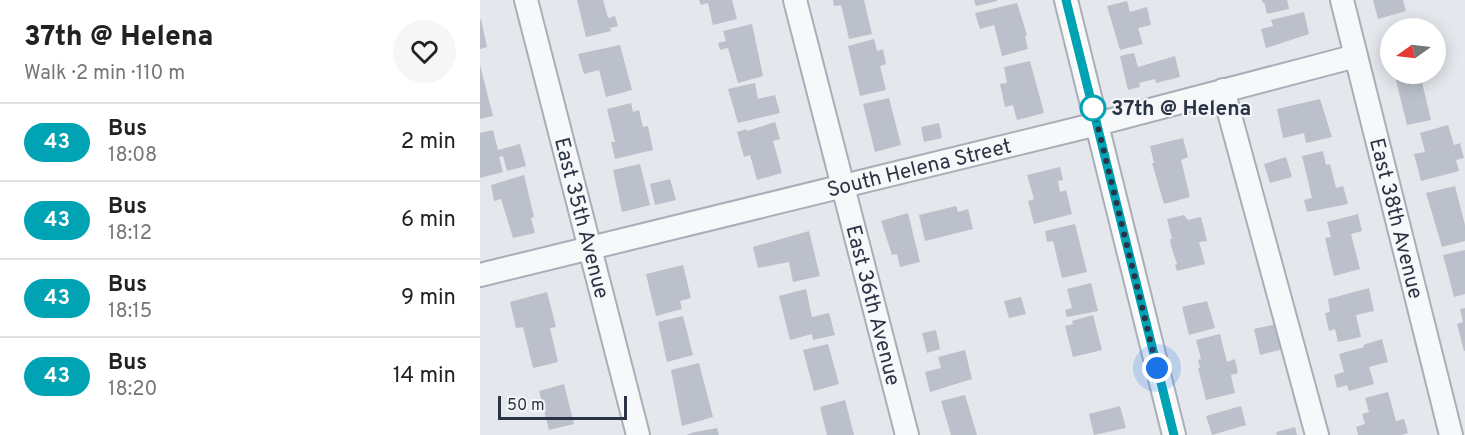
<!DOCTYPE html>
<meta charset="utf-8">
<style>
:root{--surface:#fff;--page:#f6f6f6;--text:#222;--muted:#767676;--line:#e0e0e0}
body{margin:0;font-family:Overpass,sans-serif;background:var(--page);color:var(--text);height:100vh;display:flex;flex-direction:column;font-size:22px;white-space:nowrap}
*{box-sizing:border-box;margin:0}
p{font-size:20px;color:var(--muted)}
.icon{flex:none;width:33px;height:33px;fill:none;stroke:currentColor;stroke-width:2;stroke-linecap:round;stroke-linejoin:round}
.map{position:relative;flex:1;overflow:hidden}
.drawer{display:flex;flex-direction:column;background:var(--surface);width:480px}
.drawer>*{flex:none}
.badge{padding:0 12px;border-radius:20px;font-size:21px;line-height:39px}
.needle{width:39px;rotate:256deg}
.controls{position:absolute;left:900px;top:18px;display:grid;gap:12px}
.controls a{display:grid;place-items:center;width:66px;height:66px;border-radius:50%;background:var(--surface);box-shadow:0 3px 15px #0003;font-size:30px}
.scale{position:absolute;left:18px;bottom:15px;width:129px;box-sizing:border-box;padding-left:6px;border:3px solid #2b3445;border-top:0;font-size:16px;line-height:21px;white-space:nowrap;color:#2b3445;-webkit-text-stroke:4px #f4f6f9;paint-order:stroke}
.you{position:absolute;width:30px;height:30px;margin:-15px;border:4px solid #fff;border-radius:50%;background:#1a73e8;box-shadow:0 0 0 9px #1a73e833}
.map>.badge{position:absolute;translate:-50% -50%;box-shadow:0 0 0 3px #fff}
.round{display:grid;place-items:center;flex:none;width:63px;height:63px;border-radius:32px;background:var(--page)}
.summary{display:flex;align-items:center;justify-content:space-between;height:102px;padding:0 24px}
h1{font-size:28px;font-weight:800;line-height:45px}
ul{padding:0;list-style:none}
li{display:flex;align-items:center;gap:18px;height:78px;padding:0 24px;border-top:2px solid var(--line)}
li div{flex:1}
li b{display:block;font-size:22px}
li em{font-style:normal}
li .badge{min-width:66px;font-weight:700;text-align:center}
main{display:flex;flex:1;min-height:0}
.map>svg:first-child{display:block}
.building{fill:#bbc0ca}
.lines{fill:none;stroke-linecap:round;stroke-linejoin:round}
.minor-casing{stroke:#a9aeb7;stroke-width:26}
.minor{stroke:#f7f8fa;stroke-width:22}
.line-casing{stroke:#fff;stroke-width:14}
.line{stroke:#00a3b4;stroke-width:9}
.walk{stroke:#2b3445;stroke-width:6;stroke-dasharray:0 10.8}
.stop-dot{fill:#fff;stroke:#00a3b4;stroke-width:3}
.labels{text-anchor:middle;stroke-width:4.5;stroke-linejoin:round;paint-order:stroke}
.stop-label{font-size:21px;font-weight:bold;fill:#2b3445;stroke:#f4f6f9;text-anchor:start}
.street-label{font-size:21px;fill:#2b3445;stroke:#f4f6f9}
</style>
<main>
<section class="drawer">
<div class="summary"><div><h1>37th @ Helena</h1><p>Walk · 2 min · 110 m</p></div><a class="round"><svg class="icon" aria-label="heart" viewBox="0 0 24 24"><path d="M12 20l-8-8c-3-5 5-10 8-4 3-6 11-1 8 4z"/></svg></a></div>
<ul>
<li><span class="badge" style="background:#00a3b4;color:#fff">43</span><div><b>Bus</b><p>18:08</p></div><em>2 min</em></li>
<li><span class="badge" style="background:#00a3b4;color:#fff">43</span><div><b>Bus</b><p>18:12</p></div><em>6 min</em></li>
<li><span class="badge" style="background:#00a3b4;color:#fff">43</span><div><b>Bus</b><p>18:15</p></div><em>9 min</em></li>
<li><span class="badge" style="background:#00a3b4;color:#fff">43</span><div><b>Bus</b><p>18:20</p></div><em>14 min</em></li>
</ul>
</section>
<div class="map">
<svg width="985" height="435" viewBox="0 0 985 435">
<rect width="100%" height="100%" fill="#e4e7ec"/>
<path class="building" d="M97 0H123L128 18 135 16 138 26 130 28 131 31 106 37Z
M219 0H252L257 19 233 25 228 3 221 5Z
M353 0H384L392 34 369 39 361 5 354 6Z
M494 0H517V1L496 6Z
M782 0H807L809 9 787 14 784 2 782 3Z
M893 0H923L926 11 898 19Z
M647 1 650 12 667 7 671 25 658 28 663 44 640 50 627 6Z
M537 3 547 35 545 36 548 49 522 56 514 25 500 29 495 13Z
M824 12 829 34 786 48 781 29 793 26 791 20Z
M1 19 7 47 0 49V20Z
M272 24 283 76 258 83 248 48 240 50 238 43 246 41 243 31Z
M394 39 397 51 403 49 406 64 400 66 406 90 380 96 368 46Z
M140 45 152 90 126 97 119 70 104 74 98 54Z
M654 53 658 67 695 56 700 77 676 83 675 79 659 83 660 87 648 90 640 56Z
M550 61 564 113 537 120 533 105 525 107 520 84 527 83 524 67Z
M0 65 13 116 0 119Z
M940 74 951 120 927 125 916 80Z
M275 83 278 99 295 95 300 113 258 123 248 89Z
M409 98 421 145 395 152 383 104Z
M840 99 852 137 826 143 824 133 803 138 797 109Z
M151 103 153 112 159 110 163 127 168 126 173 150 135 159 131 142H135L127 109Z
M295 122 300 139 293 141 302 173 277 180 270 155 264 157 257 132 266 129 267 131Z
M459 123 462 138 444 142 441 127Z
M968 125 974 145 980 143 984 158 976 160 979 171 941 181 934 154 945 152 940 133Z
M13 130 18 150 40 144 46 166 27 171 23 156 19 157 23 172 0 178V133Z
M703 138 708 157 701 160 710 197 684 204 672 163H674L670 146Z
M843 151 846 165 850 164 856 188 863 186 868 204 827 212 824 200 832 198 822 156Z
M806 157 812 177 790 183 784 164Z
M160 164 170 205 142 212 133 170Z
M580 167 583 180 578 181 580 192 586 190 592 214 554 224 548 201 554 199 547 175Z
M44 175 54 217 51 218 55 233 33 238 21 199 14 201 11 185Z
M190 179 196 200 175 205 170 184Z
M975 186 985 225V241L962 247 946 193Z
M476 206 478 212 488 209 493 229 445 241 439 215Z
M428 213 440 262 420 267 417 254 412 255 401 221Z
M878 214 882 231 871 234 880 269 854 276 845 238 851 237 847 222Z
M704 215 708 220 721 217 727 241 719 242 725 264 697 271 695 265 697 264 691 246 690 239H692L687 219Z
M595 224 607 272 582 278 573 241 567 242 565 231Z
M329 231 340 276 313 282 309 262 278 268 273 247Z
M985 250V294L974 297 963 255Z
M203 265 211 298 200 301 202 309 176 316 166 274Z
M611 283 618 311 587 317 585 310 592 308 587 289Z
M889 288 894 311 876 315 881 337 858 342 855 329 849 331 845 313 850 312 848 299Z
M326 289 332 317 349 313 355 335 333 340 332 334 310 340 299 296Z
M67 292 76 327 70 328 78 362 53 368 43 327 36 328 30 302Z
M541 297 546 314 529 318 524 301Z
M727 301 735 328 709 335 702 307Z
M985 308V351H984L977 324 983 322 980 309Z
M613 315 622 350 593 357 585 326 593 324 592 321Z
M203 316 213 355 187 362 178 322Z
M797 324 803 349 780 355 774 329Z
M456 330 460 349 447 353 442 333Z
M740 334 747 362 755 359 758 373 751 375 755 393 726 400 718 368H720L718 360 721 359 716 340Z
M902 339 908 362 889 367 894 384 869 391 867 385 857 388 854 375 864 372 859 354 884 347 883 345Z
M348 344 359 384 334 391 323 350Z
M485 350 492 379 450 392 445 372 461 368 458 357Z
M219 363 233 417 202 426 191 370Z
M84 384 94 424 69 430 59 391Z
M908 392 916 421 924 419 928 433 921 435H878L876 427 885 424 882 414 889 412 885 398Z
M485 395 497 435H471L461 401Z
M365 400 374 435H347L340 407Z
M640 406 646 428 614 435 609 414Z
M761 406 766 425 732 435 726 416Z
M815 427 817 435H797L796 432Z
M237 428 239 435H206L215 432Z"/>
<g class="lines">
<g class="minor-casing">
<g id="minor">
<path id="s1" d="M46 0 158 435"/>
<path id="s2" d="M315 0 427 435"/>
<path d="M586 0 694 435"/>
<path id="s3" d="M862 0 971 435"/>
<path d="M743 90 837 435"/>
<path id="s4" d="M0 275 617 124 876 56"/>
</g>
</g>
<use href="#minor" class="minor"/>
</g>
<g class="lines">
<g class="line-casing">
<path id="line" d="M586 0 694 435"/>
</g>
<use href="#line" class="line"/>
<path class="walk" d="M613 108 612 103 677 368"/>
</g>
<circle class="stop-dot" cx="613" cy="108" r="12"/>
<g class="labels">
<g class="stop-label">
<text x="631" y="115">37th @ Helena</text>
</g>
<g class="street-label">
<text dy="7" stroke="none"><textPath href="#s4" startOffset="452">South Helena Street</textPath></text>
<text dy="7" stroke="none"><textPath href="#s1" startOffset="225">East 35th Avenue</textPath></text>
<text dy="7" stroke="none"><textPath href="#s3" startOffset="225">East 38th Avenue</textPath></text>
<text dy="7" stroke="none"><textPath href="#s2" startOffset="315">East 36th Avenue</textPath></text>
</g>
</g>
</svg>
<div class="controls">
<a><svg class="needle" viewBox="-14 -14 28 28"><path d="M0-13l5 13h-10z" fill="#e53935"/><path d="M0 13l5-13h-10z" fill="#767676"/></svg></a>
</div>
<div class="scale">50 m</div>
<div class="you" style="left:677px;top:368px"></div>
</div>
</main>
